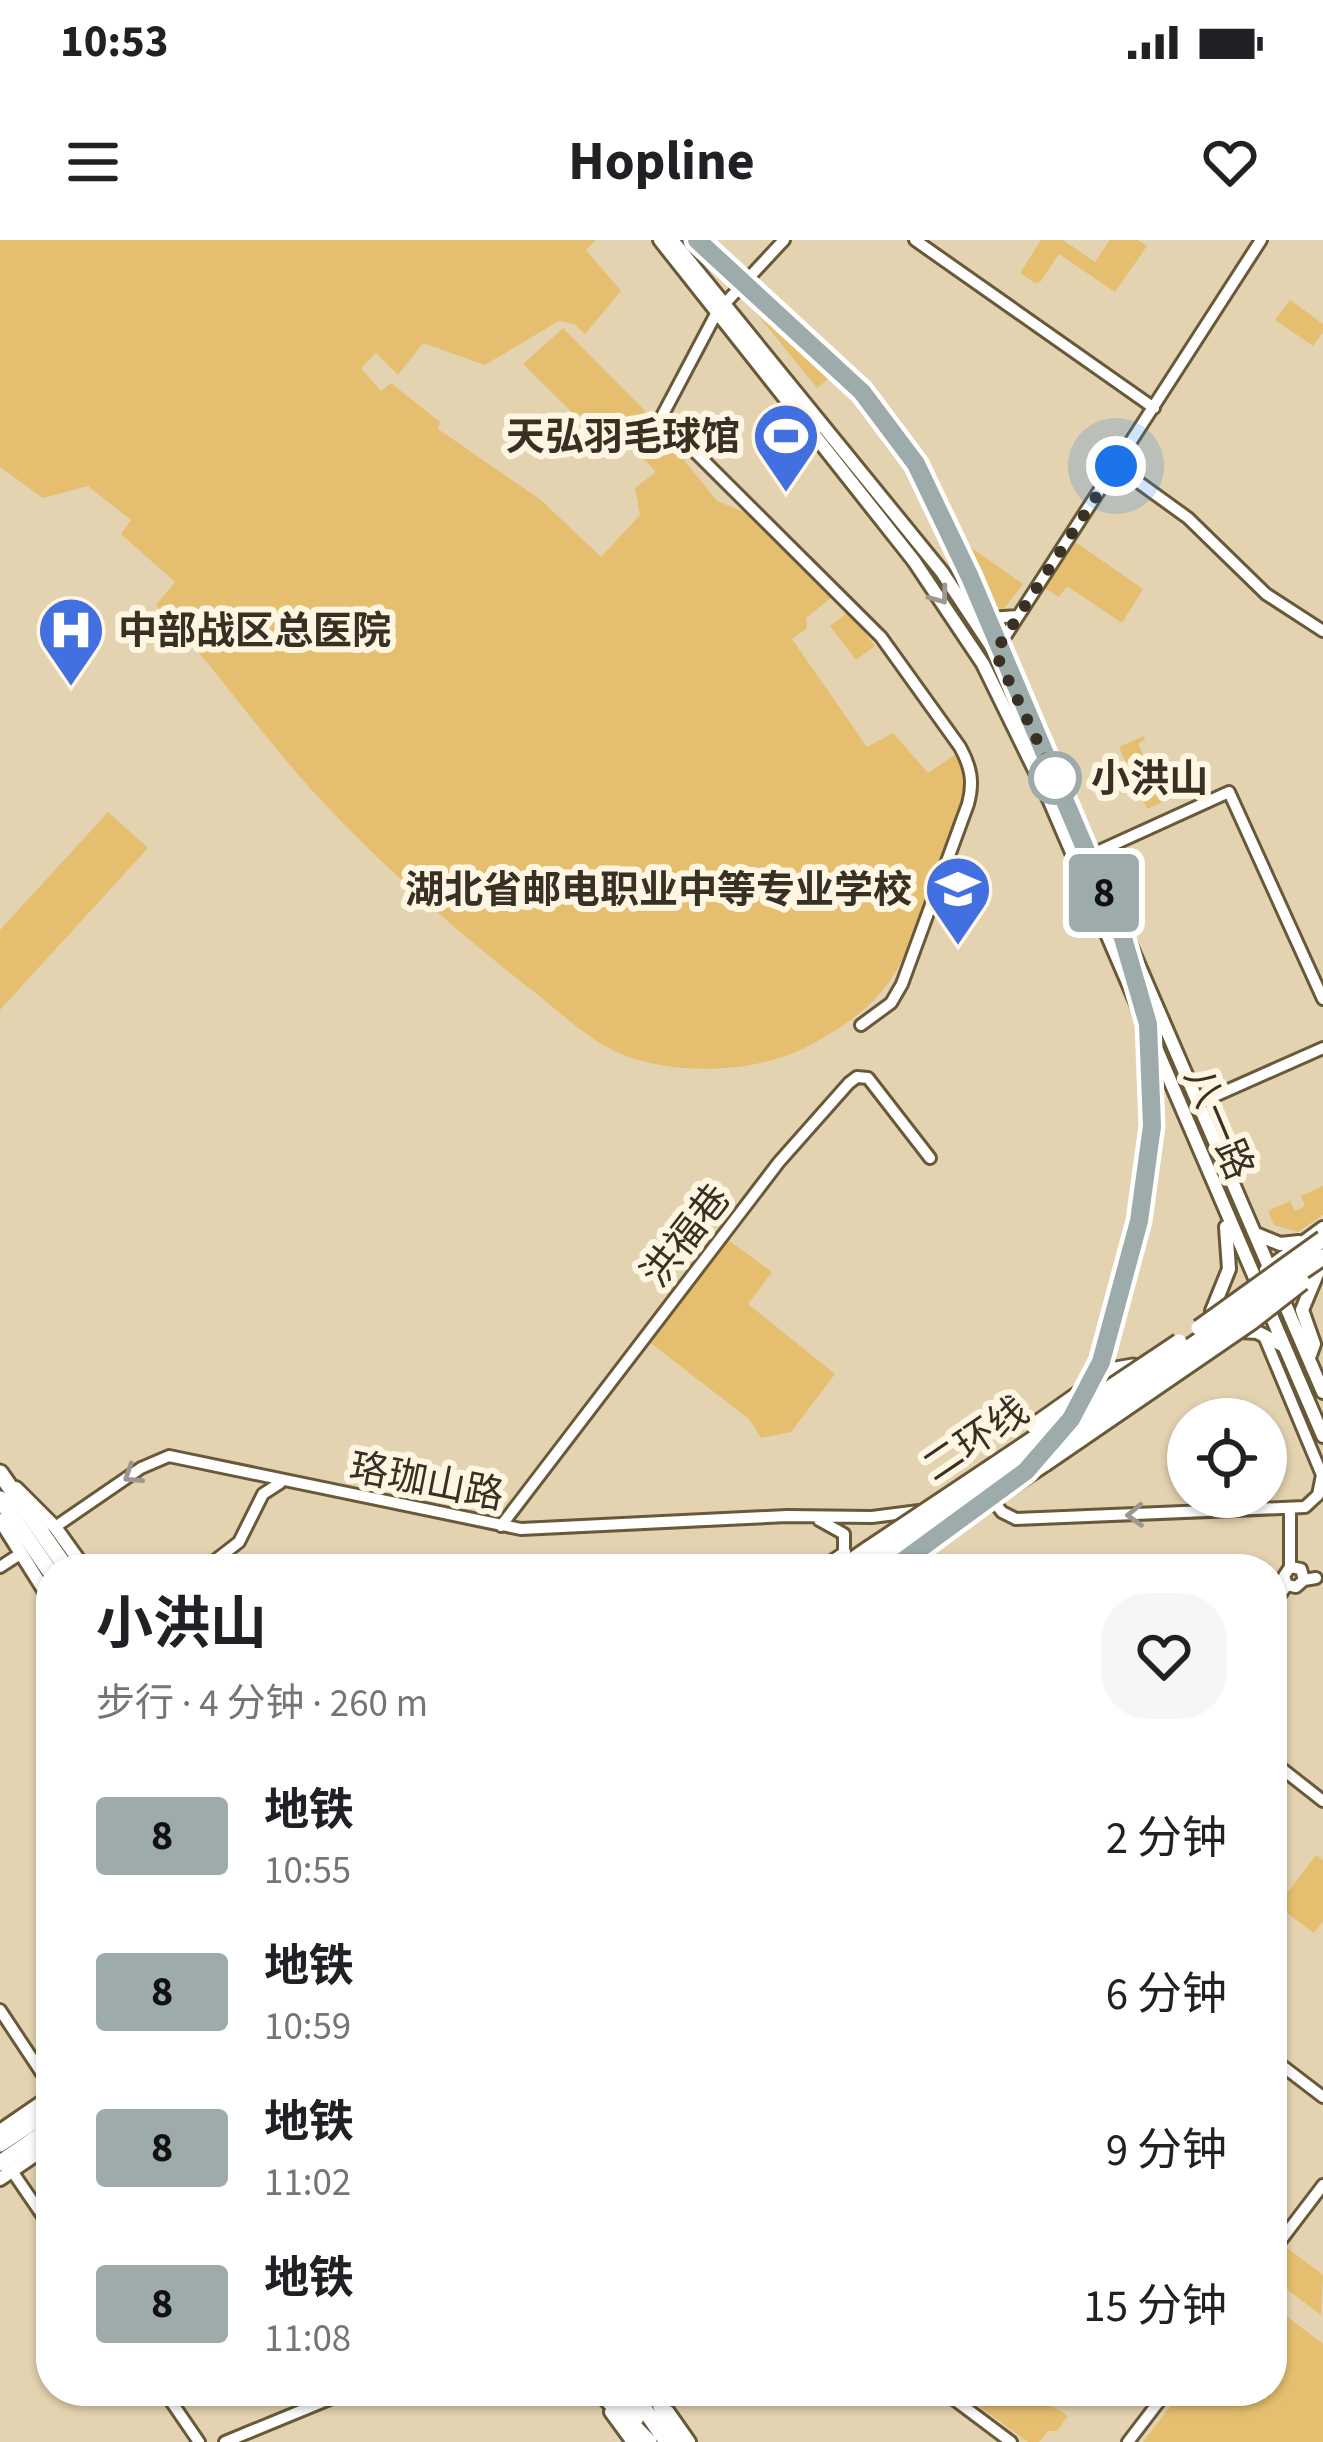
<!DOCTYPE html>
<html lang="zh">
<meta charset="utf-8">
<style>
:root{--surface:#fff;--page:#f6f6f6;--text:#202124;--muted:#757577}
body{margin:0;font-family:"Source Sans 3","Noto Sans SC",sans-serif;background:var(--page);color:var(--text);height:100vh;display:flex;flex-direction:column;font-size:45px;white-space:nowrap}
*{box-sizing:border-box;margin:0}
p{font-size:39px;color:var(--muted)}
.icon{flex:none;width:66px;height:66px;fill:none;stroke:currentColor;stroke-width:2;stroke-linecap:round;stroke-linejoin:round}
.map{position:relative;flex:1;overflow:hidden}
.side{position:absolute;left:36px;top:1314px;width:1251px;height:852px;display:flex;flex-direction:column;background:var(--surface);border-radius:48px;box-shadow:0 3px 9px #0004}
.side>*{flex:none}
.badge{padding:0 24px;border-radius:9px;font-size:42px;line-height:78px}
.tools{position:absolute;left:1167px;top:1158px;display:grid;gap:24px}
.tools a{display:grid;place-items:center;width:120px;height:120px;border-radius:50%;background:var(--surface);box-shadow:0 3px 9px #0004;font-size:60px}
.you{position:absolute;width:60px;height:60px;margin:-30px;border:9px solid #fff;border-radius:50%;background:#1a73e8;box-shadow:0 0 0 18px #1a73e833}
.map>.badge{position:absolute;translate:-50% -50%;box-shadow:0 0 0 6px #fff}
.round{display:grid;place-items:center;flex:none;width:126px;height:126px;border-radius:48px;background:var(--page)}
.summary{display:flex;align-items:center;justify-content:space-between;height:204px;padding:0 60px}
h1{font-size:57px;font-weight:700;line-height:90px}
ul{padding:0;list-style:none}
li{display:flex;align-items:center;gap:36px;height:156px;padding:0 60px}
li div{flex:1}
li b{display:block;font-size:45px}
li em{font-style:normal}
li .badge{min-width:132px;font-weight:700;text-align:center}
.status{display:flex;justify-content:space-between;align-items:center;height:84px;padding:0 60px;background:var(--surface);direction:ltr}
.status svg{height:33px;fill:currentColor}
header{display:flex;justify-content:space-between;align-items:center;height:156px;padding:0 60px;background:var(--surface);font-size:54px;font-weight:700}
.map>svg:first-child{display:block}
.green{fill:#e5bf6f}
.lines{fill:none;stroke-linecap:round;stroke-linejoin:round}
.minor-casing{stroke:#685939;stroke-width:16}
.major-casing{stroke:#685939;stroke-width:18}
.highway-casing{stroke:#685939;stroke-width:21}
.minor{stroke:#fff;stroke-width:10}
.major{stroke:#fff;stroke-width:12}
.highway{stroke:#fff;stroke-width:15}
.highway-bridge-casing{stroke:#685939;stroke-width:21;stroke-linecap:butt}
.highway-bridge{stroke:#fff;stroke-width:15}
.oneway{stroke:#9c9891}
.line-casing{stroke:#fff;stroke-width:27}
.line{stroke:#9dabaa;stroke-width:18}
.walk{stroke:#383123;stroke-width:12;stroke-dasharray:0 21.6}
.stop-dot{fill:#fff;stroke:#9dabaa;stroke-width:6}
.labels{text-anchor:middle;stroke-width:12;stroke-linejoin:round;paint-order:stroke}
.poi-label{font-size:39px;font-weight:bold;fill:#383123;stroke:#fef5e3;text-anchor:end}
.stop-label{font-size:39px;font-weight:bold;fill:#383123;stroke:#fef5e3;text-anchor:start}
.street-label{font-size:39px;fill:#383123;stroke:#fef5e3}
</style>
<div class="status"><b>10:53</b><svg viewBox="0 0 49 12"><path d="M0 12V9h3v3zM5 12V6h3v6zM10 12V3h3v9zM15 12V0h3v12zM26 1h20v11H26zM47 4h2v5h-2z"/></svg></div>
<header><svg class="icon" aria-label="menu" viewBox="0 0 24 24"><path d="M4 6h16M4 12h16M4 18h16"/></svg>Hopline<svg class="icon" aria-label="heart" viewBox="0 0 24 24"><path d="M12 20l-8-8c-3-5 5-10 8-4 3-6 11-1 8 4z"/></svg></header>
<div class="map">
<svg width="1323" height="2202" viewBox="0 0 1323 2202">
<rect width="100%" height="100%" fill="#e4d3b0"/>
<path class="green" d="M0 0H596L586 10 621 51 585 94 574 84 559 81 485 125 423 103 398 135 376 113 361 128 381 151 391 143 440 182 438 189 541 260 601 317 640 275 635 248 656 232 638 213 648 203 617 172 594 194 523 124 563 88 643 169 717 261 752 275 836 354 806 378 807 388 792 399 867 507 893 493 928 533 956 514C960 522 964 530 965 539 968 578 922 670 906 710 888 758 849 785 804 808 755 833 678 835 626 816 591 803 559 771 529 748 444 681 354 602 284 518 241 467 203 413 156 365L175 342 121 294 131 280 88 246 43 258 0 227Z
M1041 0H1063L1095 22 1110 0H1138L1147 6 1115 52 1059 14 1040 42 1035 43 1020 33Z
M761 46 833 135 817 148 745 59Z
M1290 60 1323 84V92L1313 106 1275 80Z
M949 292 1023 344 1003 370C979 359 960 318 945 295Z
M1074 301 1143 349 1122 383 1067 346 1059 357 1043 347Z
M849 371 875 406 856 420 830 386Z
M1144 496 1145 499 1138 504 1164 561 1147 569 1119 507Z
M108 572 148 608 0 770V690Z
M1323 946V975L1298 992 1274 985 1268 971 1290 961 1295 971 1305 966 1301 956Z
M727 999 772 1032 748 1064 835 1134 791 1192 761 1198 749 1179 648 1101Z
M1316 1615 1323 1620V1681L1314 1693 1272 1662V1652H1288Z
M1286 2007 1323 2035 1321 2075 1272 2038V2026Z
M1272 2065 1323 2104V2202H1143L1182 2151H1272Z
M958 2151C998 2151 1036 2153 1068 2176L1057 2191H1048L1039 2202H1028Z"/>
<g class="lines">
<g class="minor-casing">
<path id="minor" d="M784 0 717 72 661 178 881 397 960 507C971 527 974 542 968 564L902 744 891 763 861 785
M915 0 1154 168
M1116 226 1188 278 1266 354 1323 391
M975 379 1018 376
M995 412 1261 0
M1075 622 1229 552 1323 759
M1199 863 1323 808
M987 1253 1002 1272 1016 1279 1305 1267 1318 1255 1322 1235 1264 1096
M1290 1269V1327
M819 1280 844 1294V1322
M501 1286 779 922 849 843 857 837 868 838 930 918
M55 1287 141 1228 169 1216 521 1289 787 1276 872 1277 919 1271
M0 1327 20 1314
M204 1329 239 1302 263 1254 280 1243
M820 1329 845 1312
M1287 1345 1284 1336 1290 1327 1301 1329 1304 1340
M1287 1345 1296 1347 1304 1340 1316 1338
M1272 1366 1287 1345
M1272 1521 1323 1561
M0 1770 51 1847
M1272 1818 1323 1857
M12 1931 51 1988
M1272 2012 1323 1945
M164 2151 199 2202
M943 2151 1011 2202
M225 2202 349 2151
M1128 2202 1167 2151"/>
</g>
<g class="major-casing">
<path id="major" d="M660 0 914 321 983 424 1049 559 1323 1196
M672 0 942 332 995 412 1091 615 1323 1152
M1256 994 1280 1004 1299 1002
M1266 1030 1323 988
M1298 1045 1323 1028
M1212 1071 1229 1029 1226 987
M1240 1091 1257 1092 1282 1105
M1310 1115 1314 1104 1302 1070 1317 1034
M16 1248 55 1287 85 1329
M0 1280 51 1361
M880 1329 996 1246
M0 1891 51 1856
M0 1939 51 1904
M611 2172 633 2202
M668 2172 689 2202"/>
</g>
<g class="highway-casing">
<path id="highway" d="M1078 1155 1116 1130 1133 1127
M0 1233 67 1329
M991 1250 1007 1248 1045 1223
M0 1259 51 1333
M840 1329 869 1309
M0 1904 51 1870
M0 1923 51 1888
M599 2151 649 2202
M617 2151 636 2178
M632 2151 667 2202
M656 2154 676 2202"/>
</g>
<use href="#minor" class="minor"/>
<use href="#major" class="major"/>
<use href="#highway" class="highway"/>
<g class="highway-bridge-casing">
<path id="highway-bridge" d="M1199 1088 1323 999
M1034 1186 1078 1155
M1045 1223 1252 1081 1302 1042
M869 1309 1179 1102
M861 1329 1323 1017"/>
</g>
<use href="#highway-bridge" class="highway-bridge"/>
</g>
<defs><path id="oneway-chevron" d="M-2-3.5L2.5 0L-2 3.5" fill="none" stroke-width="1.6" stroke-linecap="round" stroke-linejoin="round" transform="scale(3)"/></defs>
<g class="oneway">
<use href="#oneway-chevron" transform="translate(940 356) rotate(54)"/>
<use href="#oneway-chevron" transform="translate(132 1235) rotate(147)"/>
<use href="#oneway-chevron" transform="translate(1135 1275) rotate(178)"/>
</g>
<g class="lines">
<g class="line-casing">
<path id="line" d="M697 0 862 152 916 224 970 337 1123 698 1148 784 1152 886 1139 981 1101 1122 1071 1179 1026 1231 892 1329"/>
</g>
<use href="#line" class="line"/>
<path class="walk" d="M1055 538 995 412 1116 226"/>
</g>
<defs>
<g id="stadium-pin" transform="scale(3.45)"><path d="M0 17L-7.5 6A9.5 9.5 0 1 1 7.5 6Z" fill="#4270e1" stroke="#fef5e3"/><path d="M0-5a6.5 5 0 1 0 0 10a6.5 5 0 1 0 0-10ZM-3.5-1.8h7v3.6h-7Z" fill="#fff"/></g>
<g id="hospital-pin" transform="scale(3.45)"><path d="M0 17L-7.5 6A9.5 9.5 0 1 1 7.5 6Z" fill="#4270e1" stroke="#fef5e3"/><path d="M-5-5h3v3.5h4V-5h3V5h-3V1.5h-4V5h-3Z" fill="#fff"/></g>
<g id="university-pin" transform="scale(3.45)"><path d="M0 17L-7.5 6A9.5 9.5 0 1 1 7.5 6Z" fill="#4270e1" stroke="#fef5e3"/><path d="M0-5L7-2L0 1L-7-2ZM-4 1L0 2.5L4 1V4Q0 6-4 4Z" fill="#fff"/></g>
</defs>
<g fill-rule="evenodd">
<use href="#stadium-pin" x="786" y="196"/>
<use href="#hospital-pin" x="71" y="390"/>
<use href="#university-pin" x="958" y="649"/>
</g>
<circle class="stop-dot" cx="1055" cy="538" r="24"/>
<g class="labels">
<g class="poi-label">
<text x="740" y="210">天弘羽毛球馆</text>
<text x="118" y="404" text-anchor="start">中部战区总医院</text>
<text x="912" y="663">湖北省邮电职业中等专业学校</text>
</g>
<g class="stop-label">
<text x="1091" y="552">小洪山</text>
</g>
<g class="street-label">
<text transform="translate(1220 883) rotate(67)" y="14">八一路</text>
<text transform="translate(685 995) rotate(-52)" y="14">洪福巷</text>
<text transform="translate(975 1198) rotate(-34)" y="14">二环线</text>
<text transform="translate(427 1240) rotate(11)" y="14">珞珈山路</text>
</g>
</g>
</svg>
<div class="tools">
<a><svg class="icon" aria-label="locate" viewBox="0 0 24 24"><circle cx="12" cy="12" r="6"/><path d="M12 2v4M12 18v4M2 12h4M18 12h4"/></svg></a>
</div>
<div class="you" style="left:1116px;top:226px"></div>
<b class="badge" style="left:1104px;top:653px;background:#9dabaa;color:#111">8</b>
<section class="side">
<div class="summary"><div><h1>小洪山</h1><p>步行 · 4 分钟 · 260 m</p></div><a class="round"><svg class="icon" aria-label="heart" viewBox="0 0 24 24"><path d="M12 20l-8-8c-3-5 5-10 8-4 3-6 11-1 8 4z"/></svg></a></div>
<ul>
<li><span class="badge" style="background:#9dabaa;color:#111">8</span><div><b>地铁</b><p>10:55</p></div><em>2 分钟</em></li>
<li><span class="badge" style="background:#9dabaa;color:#111">8</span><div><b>地铁</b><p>10:59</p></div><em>6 分钟</em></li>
<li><span class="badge" style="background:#9dabaa;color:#111">8</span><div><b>地铁</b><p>11:02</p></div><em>9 分钟</em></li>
<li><span class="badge" style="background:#9dabaa;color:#111">8</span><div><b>地铁</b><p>11:08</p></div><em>15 分钟</em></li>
</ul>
</section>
</div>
